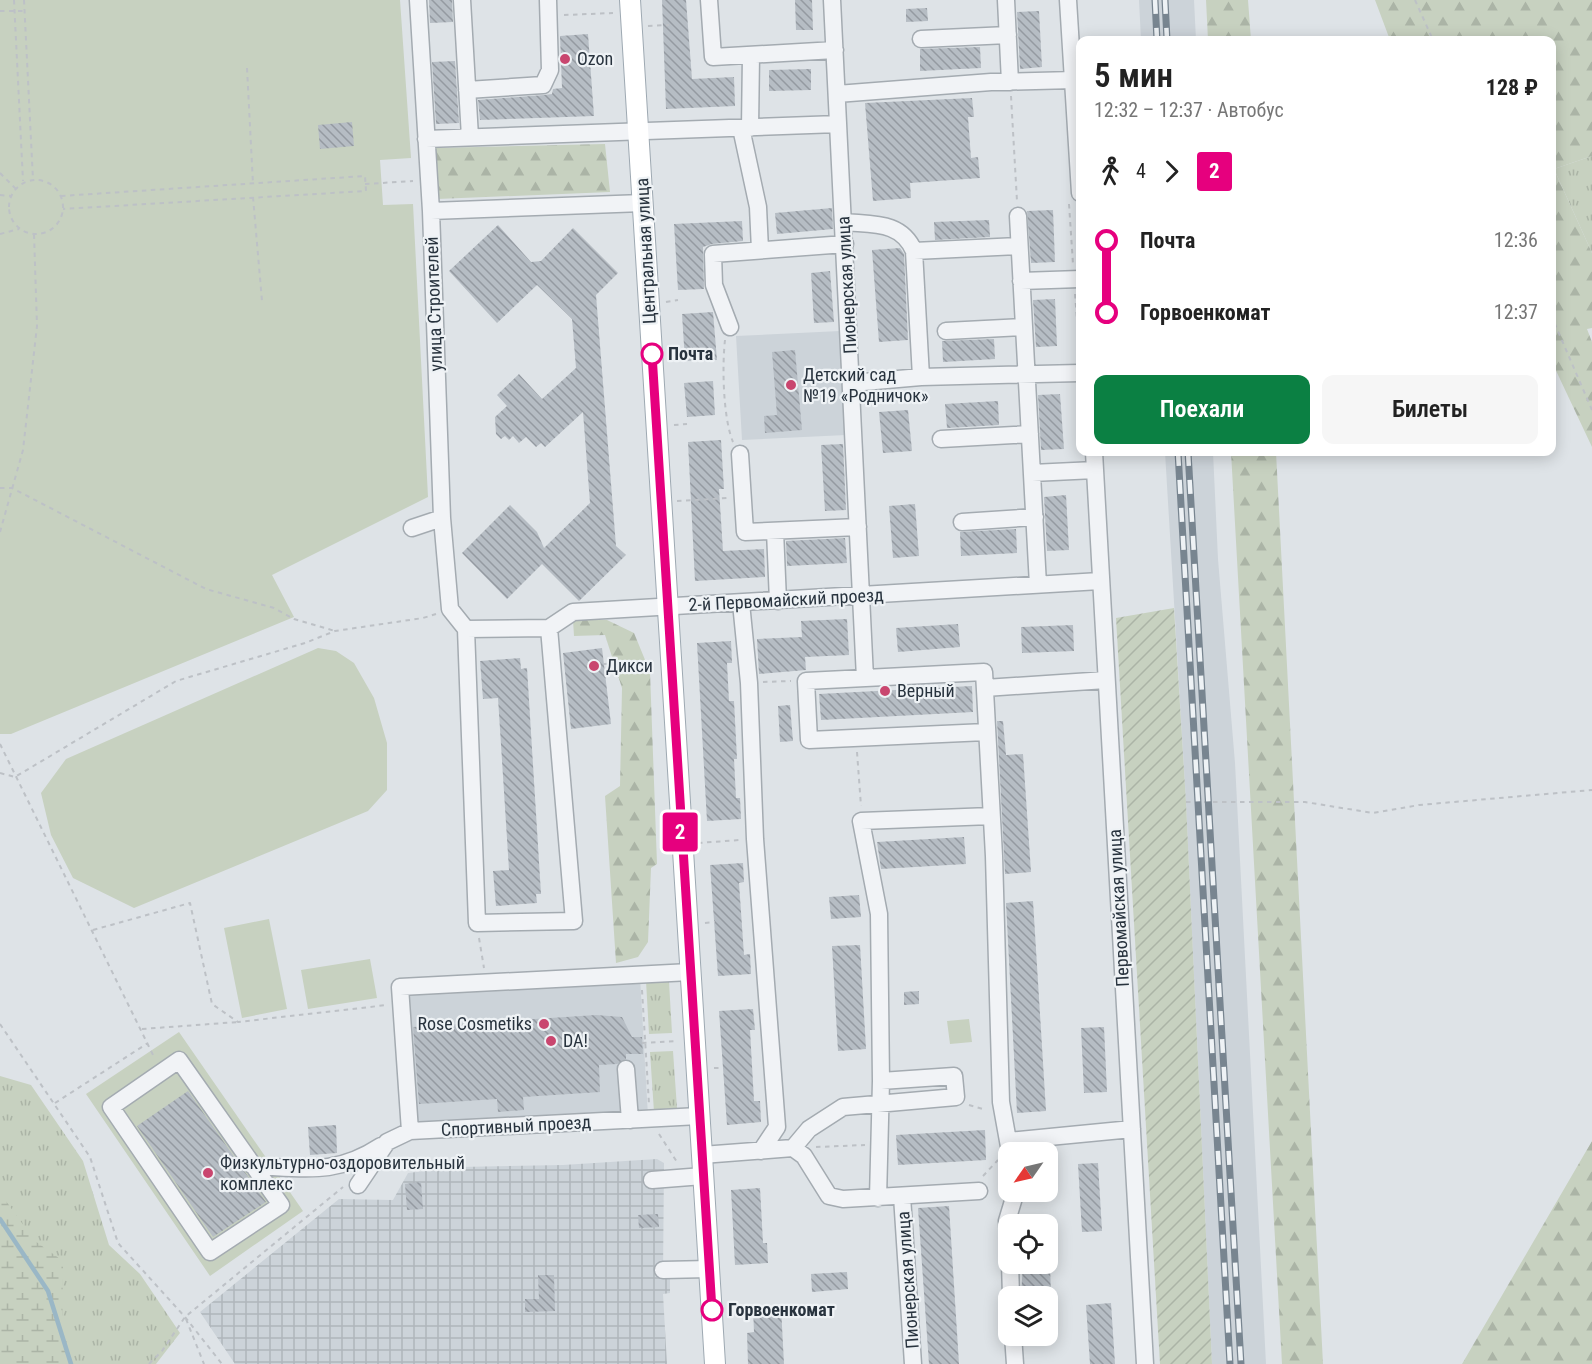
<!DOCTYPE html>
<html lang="ru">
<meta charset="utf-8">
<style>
:root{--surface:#fff;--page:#f6f6f6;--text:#222;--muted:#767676;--accent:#0b8043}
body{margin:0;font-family:"Roboto Condensed",sans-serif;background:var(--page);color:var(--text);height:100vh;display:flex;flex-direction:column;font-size:22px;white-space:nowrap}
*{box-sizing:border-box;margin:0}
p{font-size:20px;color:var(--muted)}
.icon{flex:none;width:33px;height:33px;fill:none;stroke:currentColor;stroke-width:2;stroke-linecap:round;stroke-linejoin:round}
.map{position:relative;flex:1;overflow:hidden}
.details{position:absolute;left:1076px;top:36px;width:480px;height:420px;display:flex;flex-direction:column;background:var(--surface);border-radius:12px;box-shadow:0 3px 15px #0003}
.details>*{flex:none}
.badge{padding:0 12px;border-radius:4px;font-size:21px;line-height:39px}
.needle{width:39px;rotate:236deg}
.fabs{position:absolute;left:998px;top:1142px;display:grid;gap:12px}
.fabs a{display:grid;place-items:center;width:60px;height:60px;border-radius:12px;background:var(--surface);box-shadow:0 3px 15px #0003;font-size:30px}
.map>.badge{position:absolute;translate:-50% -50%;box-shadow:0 0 0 3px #fff}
.legs{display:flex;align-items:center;gap:9px;height:66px;padding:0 18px;font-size:20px}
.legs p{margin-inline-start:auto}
.summary{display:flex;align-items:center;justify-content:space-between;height:102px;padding:0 18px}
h1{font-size:33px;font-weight:600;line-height:45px}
.cta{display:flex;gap:12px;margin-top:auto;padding:12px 18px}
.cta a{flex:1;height:69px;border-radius:12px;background:var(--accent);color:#fff;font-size:24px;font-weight:600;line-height:69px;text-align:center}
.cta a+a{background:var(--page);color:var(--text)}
ul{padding:0 18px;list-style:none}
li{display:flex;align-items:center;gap:21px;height:72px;font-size:22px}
li i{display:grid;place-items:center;width:9px;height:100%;margin:0 8px;background:currentColor}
li i::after{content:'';width:15px;height:15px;margin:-8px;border:4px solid;border-radius:50%;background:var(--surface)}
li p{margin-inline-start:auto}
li:first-child i{background:linear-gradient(#0000 50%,currentColor 0)}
li:last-child i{background:linear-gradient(currentColor 50%,#0000 0)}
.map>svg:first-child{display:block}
.built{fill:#ccd3d9}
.industrial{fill:url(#industrial-grid)}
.grass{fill:url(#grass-tufts)}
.forest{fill:url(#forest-firs)}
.wetland{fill:url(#wetland-marsh)}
.park{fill:#c7d1c0}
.garden{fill:url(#garden-furrows)}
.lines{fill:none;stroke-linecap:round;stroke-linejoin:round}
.stream{stroke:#9ab7c6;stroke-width:4.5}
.building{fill:url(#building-back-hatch)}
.minor-casing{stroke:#a4abb1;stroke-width:19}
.major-casing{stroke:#9ea9b2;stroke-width:22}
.path{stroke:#bdc1c6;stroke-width:2;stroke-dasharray:4.5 4.5;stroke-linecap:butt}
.minor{stroke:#f1f3f6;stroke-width:16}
.major{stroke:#fff;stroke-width:20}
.rail-casing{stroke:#788590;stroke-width:7}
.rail{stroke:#eef2f5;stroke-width:4.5;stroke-dasharray:14;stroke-linecap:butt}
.line-1-casing{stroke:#fff;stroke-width:14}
.line-1{stroke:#e6007e;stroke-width:9}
.poi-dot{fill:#c9466f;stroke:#eef2f5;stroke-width:2}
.stop-1-dot{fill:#fff;stroke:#e6007e;stroke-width:3}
.labels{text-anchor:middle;stroke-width:4.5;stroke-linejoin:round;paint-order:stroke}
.poi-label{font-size:18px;fill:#28333e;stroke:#eef2f5;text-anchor:start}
.street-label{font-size:18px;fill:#28333e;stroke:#eef2f5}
.stop-label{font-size:18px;font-weight:bold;fill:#28333e;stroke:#eef2f5;text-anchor:start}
</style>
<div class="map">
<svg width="1592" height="1364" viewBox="0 0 1592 1364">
<defs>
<pattern id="industrial-grid" width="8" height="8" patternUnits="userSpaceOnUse" patternTransform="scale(1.5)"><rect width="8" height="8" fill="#ccd3d9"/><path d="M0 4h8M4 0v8" fill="none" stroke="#afb6bb"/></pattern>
<pattern id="grass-tufts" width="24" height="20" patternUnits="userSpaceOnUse" patternTransform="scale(1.5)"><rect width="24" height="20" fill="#c7d1c0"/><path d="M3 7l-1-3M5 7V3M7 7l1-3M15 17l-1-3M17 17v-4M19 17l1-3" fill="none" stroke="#abb4a6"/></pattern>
<pattern id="forest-firs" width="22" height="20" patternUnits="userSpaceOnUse" patternTransform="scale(1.5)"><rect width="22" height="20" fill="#c7d1c0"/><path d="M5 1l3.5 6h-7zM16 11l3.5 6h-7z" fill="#abb4a6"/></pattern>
<pattern id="wetland-marsh" width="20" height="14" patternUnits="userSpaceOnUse" patternTransform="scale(1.5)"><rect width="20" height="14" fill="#c7d1c0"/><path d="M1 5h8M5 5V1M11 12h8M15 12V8" fill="none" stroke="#abb4a6"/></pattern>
<pattern id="garden-furrows" width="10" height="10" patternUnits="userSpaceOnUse" patternTransform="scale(1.5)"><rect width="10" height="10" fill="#c7d1c0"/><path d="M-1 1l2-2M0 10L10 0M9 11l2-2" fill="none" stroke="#abb4a6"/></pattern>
<pattern id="building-back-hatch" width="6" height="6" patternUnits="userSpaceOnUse" patternTransform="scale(1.5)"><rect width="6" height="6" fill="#b6bdc4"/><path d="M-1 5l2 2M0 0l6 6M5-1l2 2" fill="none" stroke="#949aa1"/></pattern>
</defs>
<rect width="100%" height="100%" fill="#dee3e7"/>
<path class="built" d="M1139 0H1194L1196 40H1141Z
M840 331 846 435 742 440 736 336Z
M1165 452H1213L1218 559 1235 763 1266 1364H1212L1186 802Z
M640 977 648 1116 413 1125 406 993Z"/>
<path class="industrial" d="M657 1159 664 1163 663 1277 670 1278V1293L663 1294 667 1364H235L200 1312 339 1199 393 1200 408 1173 459 1167 563 1165Z"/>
<path class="grass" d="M1592 156V253L1554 169Z
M664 980 669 982 672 1033 649 1034 646 981Z
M673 1051 677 1108 654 1112 650 1052Z
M0 1076 31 1085 83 1161 109 1245 140 1274 180 1333 156 1364H68L0 1251Z"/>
<path class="forest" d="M1206 0H1248L1251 40H1208Z
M1375 0H1592V156L1554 169 1592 253V328L1587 329 1592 342V447L1551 360V40H1390Z
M605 144 610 192 437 199 434 148Z
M1231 452H1276L1323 1364H1282Z
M573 620H607L634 633 650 672 657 864 651 868 648 942 638 957 616 963 605 796 620 786 622 688 605 635 574 636Z
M1592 1141V1364H1462Z"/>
<path class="wetland" d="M0 1193 35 1241 63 1261 62 1333 71 1364H0Z"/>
<path class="park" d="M0 0H400L411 158 380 160 383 205 413 204 428 497 272 575 294 617 11 734H0Z
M318 648 336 651 354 663 374 698 387 743V790L368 811 134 908 73 878 51 835 41 793 66 759Z
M269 919 287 1009 242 1018 224 928Z
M370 959 377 998 308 1009 301 970Z
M969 1019 972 1042 950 1044 947 1021Z
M179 1032 303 1211 210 1276 86 1094Z"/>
<path class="garden" d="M1174 608 1186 802 1212 1364H1160L1116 618Z"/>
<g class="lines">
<path class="stream" d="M0 1219 48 1291 71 1364"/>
</g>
<path class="building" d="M429 0H452L453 22 430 23Z
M662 0H686L692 79 734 77 735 106 666 109Z
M795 0H812L813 30H796Z
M927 8 928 21 906 22V9Z
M1039 11 1042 67 1020 69 1017 12Z
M588 34 594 116 480 120 478 100 544 95 552 94 553 89 562 88 560 36Z
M980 47 981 68 920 71V49Z
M455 61 459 123 436 124 432 62Z
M811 69V90L769 91V70Z
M972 98 974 117H968L971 158 978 157 980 178 910 183 911 198 873 201 865 103Z
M352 122 354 146 320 149 318 125Z
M832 208 833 229 777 234 775 213Z
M1053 210 1055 262 1031 263 1027 211Z
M989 220 990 237 935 240 934 222Z
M742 221 743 241 712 244 703 247 704 289 678 290 674 224Z
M498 225 531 262 541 261 573 228 618 273 596 295 616 546 626 555 579 601 542 564 507 599 462 553 510 505 537 532 544 548 590 503 583 412 545 447 541 443 536 447 526 437 519 443 513 436 509 440 505 436 501 439 496 434 495 417 507 406 497 395 519 374 542 399 576 368 572 319 537 285 497 323 449 271Z
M900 248 904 254 908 340 879 342 872 250Z
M830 271 834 322 814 323 811 273Z
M1055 299 1057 346 1036 347 1033 300Z
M713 312 717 360 685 361 682 314Z
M994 339 995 359 943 362 942 341Z
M795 350 802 430 765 433 764 416 777 415 772 352Z
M713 381 715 415 687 417 684 383Z
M1060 394 1064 449 1041 450 1038 395Z
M998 401 999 425 947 428 945 404Z
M908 410 912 451 883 453 879 412Z
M721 440 724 489H719L723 551 764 549 765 577 695 581 688 442Z
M843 444 846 510 825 511 821 445Z
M1066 495 1069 550 1047 551 1044 497Z
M915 504 919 556 893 558 889 506Z
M1016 529 1017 553 961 556 960 532Z
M845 538 847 563 787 566 786 541Z
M847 619 849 655 805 657 806 670 759 674 757 639 802 637 801 621Z
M958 624 960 647 898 652 896 628Z
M1073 625 1074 651 1022 653 1021 627Z
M731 641 732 663H727L729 701H734L737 759H734L736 798H740L741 819 707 821 697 643Z
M602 648 611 724 571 729 563 653Z
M520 658 521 669 527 668 541 894H536L537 903 496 906 493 871 509 870 498 698 483 699 480 661Z
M972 686 973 712 821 720 819 694Z
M790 705 793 741 780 742 778 706Z
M997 721H1003L1006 755 1023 754 1031 872 1005 874Z
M964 837 966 864 881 869 877 842Z
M743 863 744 882 739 883 744 955 750 954 751 974 718 976 710 865Z
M859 895 861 917 831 919 829 897Z
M1033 901 1046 1111 1017 1113 1006 903Z
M860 945 866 1049 838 1051 832 946Z
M919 991V1004L904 1005V992Z
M753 1009 755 1030H750L754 1101H760L761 1122 727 1125 719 1011Z
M596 1015 622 1017 632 1037H642L643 1054H626V1059L617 1064 599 1065 600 1092 523 1097 524 1110 498 1112 497 1099 419 1104 413 1027Z
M1104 1027 1107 1092 1084 1093 1081 1028Z
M188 1091 266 1202 213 1237 137 1126Z
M336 1125 337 1153 310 1155 308 1127Z
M985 1130 986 1160 898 1165 896 1135Z
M1098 1163 1102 1231 1082 1232 1078 1164Z
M421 1182 423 1209 407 1210 405 1184Z
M760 1188 763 1243H767L768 1263 735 1265 731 1190Z
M949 1206 959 1364H929L918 1208Z
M658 1214 659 1227 639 1228 638 1215Z
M1023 1263H1050L1051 1296H1021Z
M847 1272 848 1289 812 1292 811 1274Z
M538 1275H554L555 1311 525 1312V1299H539Z
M1111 1303 1115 1364H1090L1086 1305Z
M781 1307 784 1364H748L747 1333 754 1332 753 1308Z"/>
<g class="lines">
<g class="minor-casing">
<path id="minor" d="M418 0 431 211 442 518 450 609 466 629 549 628 573 612 1100 581
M462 0 470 137
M709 0 713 57 835 50
M832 0 865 678
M1006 0 1010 82
M1068 0 1080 193
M921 39 1008 35
M467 90 543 85 550 70 548 0
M837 94 991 82 1074 80
M741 128 758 207 760 250
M750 128 751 55
M426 139 838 124
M431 211 643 203
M1018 216 1038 585
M844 222C873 225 901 221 914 251L921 377
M914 251 1019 246
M1021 281 1080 279
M730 327 714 285 713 254 845 244
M946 331 1024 327
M852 383 921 377 1080 373
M941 439 1030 434
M1094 452 1145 1364
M740 454 745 532 858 527
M1032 473 1095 470
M962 522 1035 517
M412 528 442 518
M775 531 778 601
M741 603 749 683 755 839 777 1127 761 1151
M466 629 477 923 574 921 549 628
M985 688 1106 680
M986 732 809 740 806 681 984 672 994 856 1001 1102 1010 1152
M179 1060 281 1205 210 1252 111 1107Z
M626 1069 630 1120
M410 1131 400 987 690 972
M1008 1141 1132 1129
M793 1148 809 1129 843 1107 956 1097 954 1076 881 1081
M702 1155 793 1148 804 1156 829 1196 843 1199 979 1191
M253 1166C305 1168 335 1176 381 1146
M652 1180 703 1176
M358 1185 387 1142 410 1131 699 1116
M902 1196 913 1364
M878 1198 881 1081 879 914 861 821 991 816
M1008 1235 1007 1221 1016 1191
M1010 1263 1011 1296
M663 1270 709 1269
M1013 1335 1015 1364"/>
</g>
<g class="major-casing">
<path id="major" d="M630 0 715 1364"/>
</g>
<path class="path" d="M14 0 23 181
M24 0 33 180
M1415 0 1433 40
M0 11H25
M564 15 613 13
M648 26 669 25
M247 68 253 184
M1011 96 1017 201
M0 173 16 189
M9 207a27 27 0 1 1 54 0a27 27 0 1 1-54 0Z
M365 184 413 181
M0 195 11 196
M61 196 365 176 366 191 63 209
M253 197 262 301
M1069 204 1073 264
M0 234 19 229
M1075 294 1080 357
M666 302 678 300
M1551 315 1592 410
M725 340C722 366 723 418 733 442
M674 425 687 424
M0 488H12L206 589 274 608 294 619 335 631
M677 501 728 498
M0 532 23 450 37 326 34 234
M604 664 654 661
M763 682 791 681
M0 744 155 1059
M857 752 861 806
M0 773 15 777 176 681 305 643 335 631 423 618 436 614
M1186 802H1305L1373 813 1419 805 1592 790
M698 843 740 840
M705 923 715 922
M93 930 190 903 212 1004 238 1022 387 1005
M479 938 484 968
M642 990 649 1104
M0 1024 90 1157 118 1243 185 1317 222 1364
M142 1029 238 1022
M642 1043 677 1041
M714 1068H723
M55 1103 148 1043
M969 1105 986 1110
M659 1134 677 1162
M816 1147 865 1145
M983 1176 998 1160
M186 1319 204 1364
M149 1364 162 1351 185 1317 343 1187"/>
<use href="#minor" class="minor"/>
<use href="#major" class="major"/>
<g class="rail-casing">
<path id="rail" d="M1155 0 1157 40
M1165 0 1167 40
M1178 452 1230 1364
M1188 452 1241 1364"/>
</g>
<use href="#rail" class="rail"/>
</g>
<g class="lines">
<g class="line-1-casing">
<path id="line-1" d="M652 354 712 1310"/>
</g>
<use href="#line-1" class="line-1"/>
</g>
<g class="poi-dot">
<circle cx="565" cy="59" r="6"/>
<circle cx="791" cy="385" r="6"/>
<circle cx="594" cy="666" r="6"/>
<circle cx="885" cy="691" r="6"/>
<circle cx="544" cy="1024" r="6"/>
<circle cx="551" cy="1041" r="6"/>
<circle cx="208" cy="1173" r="6"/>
</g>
<g class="stop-1-dot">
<circle cx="652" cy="354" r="10"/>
<circle cx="712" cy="1310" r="10"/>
</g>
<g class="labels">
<g class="poi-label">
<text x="577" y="65">Ozon</text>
<text x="803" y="381">Детский сад<tspan x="803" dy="21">№19 «Родничок»</tspan></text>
<text x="606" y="672">Дикси</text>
<text x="897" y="697">Верный</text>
<text x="532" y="1030" text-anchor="end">Rose Cosmetiks</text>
<text x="563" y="1047">DA!</text>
<text x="220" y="1169">Физкультурно-оздоровительный<tspan x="220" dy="21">комплекс</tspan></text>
</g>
<g class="street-label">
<text transform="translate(646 251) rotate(-93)" y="6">Центральная улица</text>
<text transform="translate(847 285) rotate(-93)" y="6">Пионерская улица</text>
<text transform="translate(434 304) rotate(-92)" y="6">улица Строителей</text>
<text transform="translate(786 600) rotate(-3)" y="6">2-й Первомайский проезд</text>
<text transform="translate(1119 908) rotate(-93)" y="6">Первомайская улица</text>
<text transform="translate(516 1126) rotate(-3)" y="6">Спортивный проезд</text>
<text transform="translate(908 1280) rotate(-94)" y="6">Пионерская улица</text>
</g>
<g class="stop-label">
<text x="668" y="360">Почта</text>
<text x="728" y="1316">Горвоенкомат</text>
</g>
</g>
</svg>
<div class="fabs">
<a><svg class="needle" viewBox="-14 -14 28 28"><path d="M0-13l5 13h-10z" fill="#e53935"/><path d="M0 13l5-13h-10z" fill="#767676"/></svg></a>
<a><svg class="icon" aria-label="locate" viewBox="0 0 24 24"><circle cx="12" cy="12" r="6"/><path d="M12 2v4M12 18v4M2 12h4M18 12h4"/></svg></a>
<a><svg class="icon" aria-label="layers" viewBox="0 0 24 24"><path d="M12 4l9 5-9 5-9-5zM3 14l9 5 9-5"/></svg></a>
</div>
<b class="badge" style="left:680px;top:832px;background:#e6007e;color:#fff">2</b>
<section class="details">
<div class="summary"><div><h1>5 мин</h1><p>12:32 – 12:37 · Автобус</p></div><b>128 ₽</b></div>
<div class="legs"><svg class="icon" aria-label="walk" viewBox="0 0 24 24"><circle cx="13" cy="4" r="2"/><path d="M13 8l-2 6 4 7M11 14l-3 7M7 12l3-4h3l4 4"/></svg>4<svg class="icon" aria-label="forward" viewBox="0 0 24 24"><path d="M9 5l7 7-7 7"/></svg><b class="badge" style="background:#e6007e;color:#fff">2</b></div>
<ul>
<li><i style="color:#e6007e"></i><b>Почта</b><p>12:36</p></li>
<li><i style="color:#e6007e"></i><b>Горвоенкомат</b><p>12:37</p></li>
</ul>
<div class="cta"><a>Поехали</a><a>Билеты</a></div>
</section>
</div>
